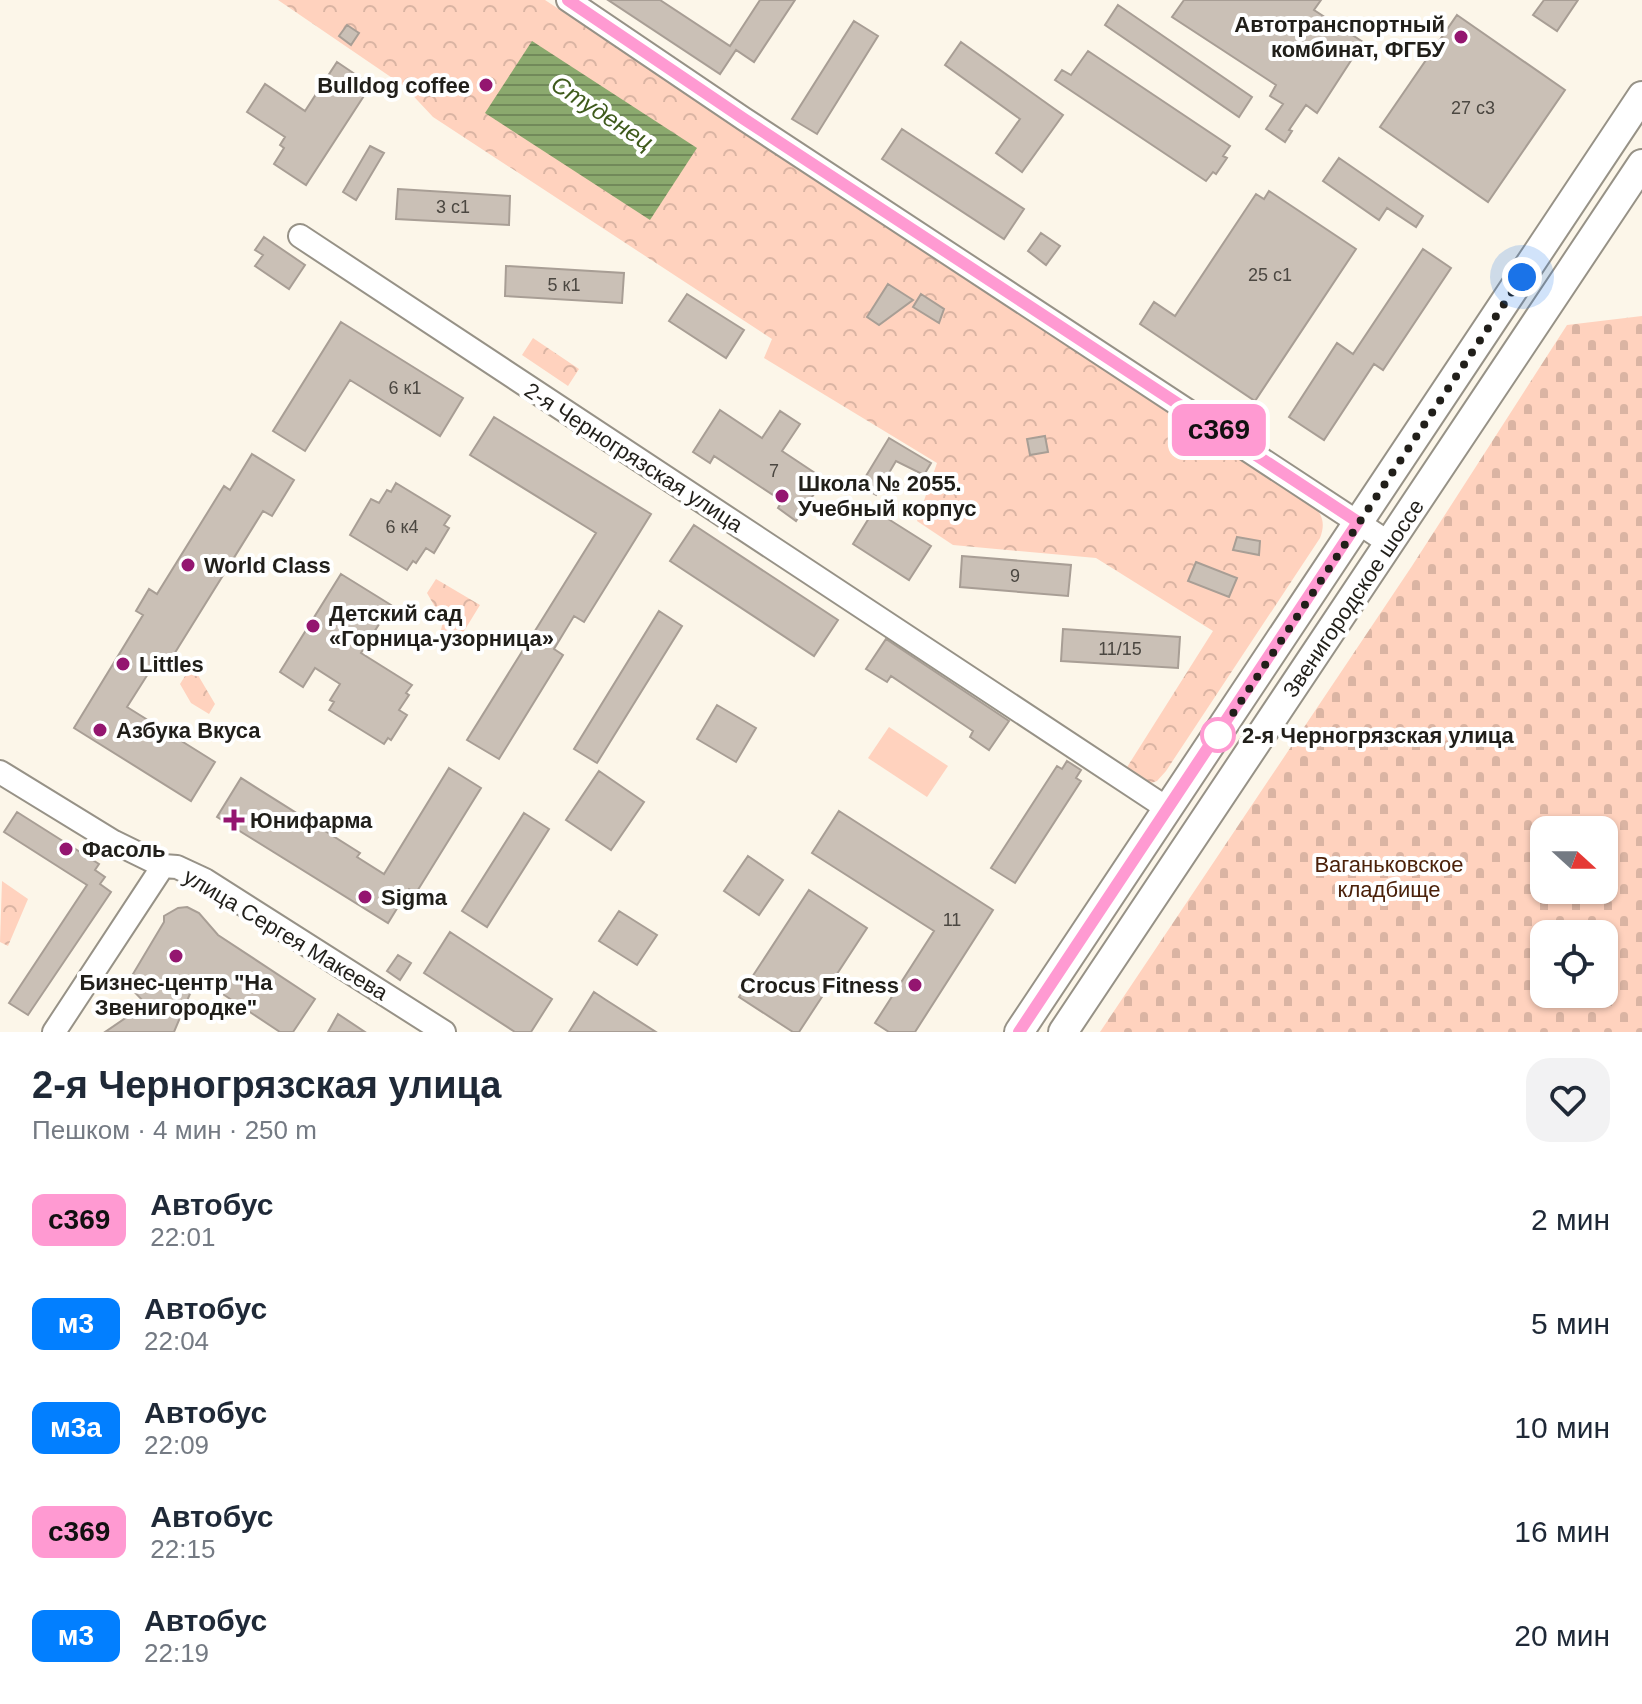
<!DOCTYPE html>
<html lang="ru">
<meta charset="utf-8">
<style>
:root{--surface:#fff;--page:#f2f2f3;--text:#1f2937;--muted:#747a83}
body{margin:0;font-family:Arial,sans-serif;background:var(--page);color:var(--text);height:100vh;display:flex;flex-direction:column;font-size:30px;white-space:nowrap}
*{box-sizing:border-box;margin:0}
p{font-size:26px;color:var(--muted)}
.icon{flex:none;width:44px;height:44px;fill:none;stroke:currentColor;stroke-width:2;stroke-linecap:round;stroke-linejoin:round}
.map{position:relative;height:1032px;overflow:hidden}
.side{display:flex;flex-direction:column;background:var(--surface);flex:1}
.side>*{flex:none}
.badge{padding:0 16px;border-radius:12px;font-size:28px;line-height:52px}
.needle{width:52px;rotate:111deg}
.fabs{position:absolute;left:1530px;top:816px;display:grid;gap:16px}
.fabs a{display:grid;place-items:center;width:88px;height:88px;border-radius:16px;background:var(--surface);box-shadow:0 2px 6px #0004;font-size:40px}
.you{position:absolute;width:40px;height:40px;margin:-20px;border:6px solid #fff;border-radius:50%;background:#1a73e8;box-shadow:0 0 0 12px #1a73e833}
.map>.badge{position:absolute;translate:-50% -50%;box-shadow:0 0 0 4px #fff}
.round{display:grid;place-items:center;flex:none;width:84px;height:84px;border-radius:24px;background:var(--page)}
.summary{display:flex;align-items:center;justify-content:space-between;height:136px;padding:0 32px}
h1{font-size:38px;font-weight:600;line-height:60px}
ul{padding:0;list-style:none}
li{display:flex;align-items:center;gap:24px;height:104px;padding:0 32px}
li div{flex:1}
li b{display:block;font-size:30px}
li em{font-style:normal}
li .badge{min-width:88px;font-weight:700;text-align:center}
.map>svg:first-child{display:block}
.forest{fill:url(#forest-crowns)}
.cemetery{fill:url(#cemetery-stones);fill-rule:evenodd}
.pitch{fill:#ffd2be}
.water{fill:url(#water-rules)}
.building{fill:#cac0b6;stroke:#a89e95;stroke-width:2}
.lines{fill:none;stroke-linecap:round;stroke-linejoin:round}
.minor-casing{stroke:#979287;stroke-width:26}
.major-casing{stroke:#979287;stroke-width:32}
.minor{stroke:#fff;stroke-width:22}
.major{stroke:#fff;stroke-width:28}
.line-casing{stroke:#fff;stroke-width:18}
.line{stroke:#ff9ad2;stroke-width:12}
.walk{stroke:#211f1a;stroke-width:8;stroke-dasharray:0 14.4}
.poi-dot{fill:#941670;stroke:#fff;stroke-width:3}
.stop-dot{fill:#fff;stroke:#ff9ad2;stroke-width:4}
.labels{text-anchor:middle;stroke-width:8;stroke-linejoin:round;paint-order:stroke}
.number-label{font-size:18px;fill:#4b4741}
.poi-label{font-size:22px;font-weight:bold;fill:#211f1a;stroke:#fff;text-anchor:start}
.street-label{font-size:22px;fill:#211f1a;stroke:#fff}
.stop-label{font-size:22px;font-weight:bold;fill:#211f1a;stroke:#fff;text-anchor:start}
.park-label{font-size:22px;fill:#4b210a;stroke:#fff}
.water-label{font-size:24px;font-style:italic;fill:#3f5b1c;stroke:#fff}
</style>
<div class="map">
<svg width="1642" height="1032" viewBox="0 0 1642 1032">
<defs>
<pattern id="forest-crowns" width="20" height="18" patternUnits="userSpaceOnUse" patternTransform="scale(2)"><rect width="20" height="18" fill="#ffd2be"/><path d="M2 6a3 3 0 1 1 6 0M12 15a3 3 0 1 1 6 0" fill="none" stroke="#dab4a3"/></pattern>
<pattern id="cemetery-stones" width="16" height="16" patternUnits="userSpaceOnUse" patternTransform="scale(2)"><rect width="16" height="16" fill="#ffd2be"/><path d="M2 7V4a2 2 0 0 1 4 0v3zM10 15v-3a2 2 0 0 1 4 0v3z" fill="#dab4a3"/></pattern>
<pattern id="water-rules" width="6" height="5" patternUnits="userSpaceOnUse" patternTransform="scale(2)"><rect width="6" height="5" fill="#8ba96e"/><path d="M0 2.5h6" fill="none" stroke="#71895a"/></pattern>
</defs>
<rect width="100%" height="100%" fill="#fcf6e9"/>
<path class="forest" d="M278 0H545L1311 503C1322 514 1326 522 1320 538L1166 771 1157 781 1148 784 1124 772 1213 631 1096 558 953 545 917 521 937 463 764 358 772 339 433 117 404 86Z
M533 338 579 369 568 386 522 355Z
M436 579 480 605 461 636 441 644 439 639 443 621 427 593Z
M192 665 215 704 209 714 191 703 180 684Z
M2 881 28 899 8 946 0 942Z"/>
<path class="cemetery" d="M1642 316V1032H1100L1412 566 1567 325ZM1544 830H1604V890H1544ZM1544 934H1604V994H1544Z"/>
<path class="pitch" d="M889 727 948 766 927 797 868 758Z"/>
<path class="water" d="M532 41 697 148 650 220 485 113Z"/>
<path class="building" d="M608 0H660L730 46 760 0H795L754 62 736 50 720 74Z
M1184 0H1321L1314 10 1363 42 1317 113 1306 105 1289 130 1292 131 1285 142 1266 129 1283 104 1270 96 1276 85 1172 17Z
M1544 0H1578L1557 31 1533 15Z
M1118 5 1252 97 1239 117 1105 25Z
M1457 15 1565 90 1488 202 1380 127Z
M854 21 878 36 817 134 792 119Z
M347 25 359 33 351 45 339 36Z
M961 42 1063 115 1022 172 996 153 1020 119 945 65Z
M1088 51 1230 146 1223 156 1227 158 1216 174 1213 172 1206 181 1055 80 1062 70 1071 75Z
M337 62 371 85 306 185 274 164 284 148 280 145 285 137 247 112 265 84 305 111Z
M902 129 1024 209 1004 239 882 159Z
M370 146 384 153 356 200 343 192Z
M1339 158 1423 216 1416 227 1387 208 1379 220 1323 181Z
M398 189 510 196 509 225 396 219Z
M1269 191 1356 249 1255 401 1140 324 1154 302 1175 316 1256 194 1264 199Z
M1041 233 1060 246 1046 265 1028 251Z
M264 237 305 265 289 289 255 266 263 255 255 250Z
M1423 249 1451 268 1383 370 1374 364 1324 440 1289 417 1337 343 1353 354Z
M506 266 624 273 622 303 505 296Z
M888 284 913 300 879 325 867 317Z
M687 294 744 330 726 358 669 321Z
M921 294 944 309 939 323 913 307Z
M341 322 463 398 440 436 350 380 305 451 273 431Z
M720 410 762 438 780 411 800 424 782 451 824 479 796 521 778 508 782 501 714 456 710 463 693 452Z
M494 417 651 514 584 622 574 616 554 649 563 655 499 759 467 740 596 533 470 455Z
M1045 436 1048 452 1030 455 1027 439Z
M889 438 931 463 924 475 896 461 876 495 860 486Z
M252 454 294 480 272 516 263 511 163 672 153 666 127 707 215 762 191 801 74 728 143 615 136 611 149 589 157 594 224 486 230 490Z
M396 483 450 516 444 525 449 528 434 553 426 548 416 563 413 561 407 570 350 535 371 499 379 503 387 490 391 492Z
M874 510 931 546 909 580 853 544Z
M694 525 838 620 814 656 670 561Z
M1237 537 1260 541 1259 555 1233 550Z
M962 556 1071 565 1068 596 960 587Z
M1196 562 1237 578 1229 597 1188 581Z
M341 574 391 605 361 653 412 685 406 693 409 695 399 710 407 715 391 740 388 738 384 744 329 710 334 702 330 700 340 684 315 668 303 687 280 672Z
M659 611 682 626 597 763 574 749Z
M1063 629 1180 637 1178 668 1061 661Z
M886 639 1009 721 989 750 970 737 973 731 891 676 887 682 866 669Z
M717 705 756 728 736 762 697 739Z
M1067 761 1081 770 1076 778 1081 781 1015 883 991 868 1057 766 1062 769Z
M449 768 481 788 416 893 409 889 388 923 217 817 241 778 360 853 357 857 384 874Z
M599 771 644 802 611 850 566 820Z
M839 811 993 910 915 1032H889L875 1023 934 931 812 853Z
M17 812 99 864 95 870 105 877 100 884 111 892 28 1015 9 1003 87 885 4 832Z
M524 813 549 829 487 927 462 911Z
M748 856 783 880 759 915 724 891Z
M809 890 867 928 799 1032H793L739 997Z
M187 907 199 913 218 935 315 999 293 1032H280L197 977 174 1032H105L146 1004 127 984 164 922V916L178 908Z
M619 911 657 935 637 965 599 941Z
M450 932 552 999 531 1032H515L424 973Z
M398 955 411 963 400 980 387 971Z
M594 992 606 1000 656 1032H569Z
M338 1014 365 1032H328Z"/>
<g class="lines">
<g class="minor-casing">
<path id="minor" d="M568 0 744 119 1389 543
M300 236 1168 809
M0 772 114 842 163 866 177 867 205 880 444 1032
M54 1032 163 866"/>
</g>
<g class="major-casing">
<path id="major" d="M1019 1032 1642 96
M1063 1032 1642 164"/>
</g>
<use href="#minor" class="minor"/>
<use href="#major" class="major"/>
</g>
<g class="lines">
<g class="line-casing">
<path id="line" d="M568 0 744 119 1358 522 1019 1032"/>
</g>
<use href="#line" class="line"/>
<path class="walk" d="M1218 735 1214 742 1522 277"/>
</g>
<g class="poi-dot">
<circle cx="1461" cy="37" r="8"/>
<circle cx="486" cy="85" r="8"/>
<circle cx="782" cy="496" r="8"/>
<circle cx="188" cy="565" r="8"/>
<circle cx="313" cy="626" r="8"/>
<circle cx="123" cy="664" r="8"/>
<circle cx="100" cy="730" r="8"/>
<path d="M230 808h8v8h8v8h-8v8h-8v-8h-8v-8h8z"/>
<circle cx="66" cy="849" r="8"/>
<circle cx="365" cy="897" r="8"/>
<circle cx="176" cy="956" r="8"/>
<circle cx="915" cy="985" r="8"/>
</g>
<circle class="stop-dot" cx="1218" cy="735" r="16"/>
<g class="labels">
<g class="number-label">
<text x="1473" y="114">27 с3</text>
<text x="453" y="213">3 с1</text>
<text x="1270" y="281">25 с1</text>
<text x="564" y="291">5 к1</text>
<text x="405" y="394">6 к1</text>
<text x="774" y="477">7</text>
<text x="402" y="533">6 к4</text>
<text x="1015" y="582">9</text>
<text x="1120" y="655">11/15</text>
<text x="952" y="926">11</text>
</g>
<g class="poi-label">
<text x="1445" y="32" text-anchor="end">Автотранспортный<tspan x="1445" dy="25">комбинат, ФГБУ</tspan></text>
<text x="470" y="93" text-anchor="end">Bulldog coffee</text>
<text x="798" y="491">Школа № 2055.<tspan x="798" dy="25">Учебный корпус</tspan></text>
<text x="204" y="573">World Class</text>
<text x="329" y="621">Детский сад<tspan x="329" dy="25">«Горница-узорница»</tspan></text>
<text x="139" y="672">Littles</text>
<text x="116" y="738">Азбука Вкуса</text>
<text x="250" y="828">Юнифарма</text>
<text x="82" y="857">Фасоль</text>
<text x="381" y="905">Sigma</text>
<text x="176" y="990" text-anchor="middle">Бизнес-центр "На<tspan x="176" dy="25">Звенигородке"</tspan></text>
<text x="899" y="993" text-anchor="end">Crocus Fitness</text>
</g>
<g class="street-label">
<text transform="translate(634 457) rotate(33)" y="8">2-я Черногрязская улица</text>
<text transform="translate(1353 598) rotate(-56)" y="8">Звенигородское шоссе</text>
<text transform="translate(286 934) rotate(31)" y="8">улица Сергея Макеева</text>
</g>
<g class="stop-label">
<text x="1242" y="743">2-я Черногрязская улица</text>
</g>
<g class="park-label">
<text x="1389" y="872">Ваганьковское<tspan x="1389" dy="25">кладбище</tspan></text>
</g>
<g class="water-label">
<text transform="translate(602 113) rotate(33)" y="8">Студенец</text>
</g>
</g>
</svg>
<div class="fabs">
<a><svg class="needle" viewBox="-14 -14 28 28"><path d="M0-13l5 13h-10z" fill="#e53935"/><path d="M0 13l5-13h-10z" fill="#747a83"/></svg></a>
<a><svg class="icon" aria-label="locate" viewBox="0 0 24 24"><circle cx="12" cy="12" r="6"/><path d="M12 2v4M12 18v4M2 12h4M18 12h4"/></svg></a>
</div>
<div class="you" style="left:1522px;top:277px"></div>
<b class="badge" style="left:1219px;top:430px;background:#ff9ad2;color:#111">с369</b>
</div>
<section class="side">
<div class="summary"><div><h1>2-я Черногрязская улица</h1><p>Пешком · 4 мин · 250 m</p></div><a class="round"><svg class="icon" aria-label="heart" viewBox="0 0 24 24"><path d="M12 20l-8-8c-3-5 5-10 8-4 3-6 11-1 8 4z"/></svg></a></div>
<ul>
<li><span class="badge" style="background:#ff9ad2;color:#111">с369</span><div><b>Автобус</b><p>22:01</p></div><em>2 мин</em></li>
<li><span class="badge" style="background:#027fff;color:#fff">м3</span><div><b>Автобус</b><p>22:04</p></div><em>5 мин</em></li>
<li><span class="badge" style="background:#027fff;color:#fff">м3а</span><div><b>Автобус</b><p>22:09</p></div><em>10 мин</em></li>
<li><span class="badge" style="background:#ff9ad2;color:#111">с369</span><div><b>Автобус</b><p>22:15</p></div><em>16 мин</em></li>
<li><span class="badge" style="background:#027fff;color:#fff">м3</span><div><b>Автобус</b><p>22:19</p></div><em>20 мин</em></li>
</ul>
</section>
